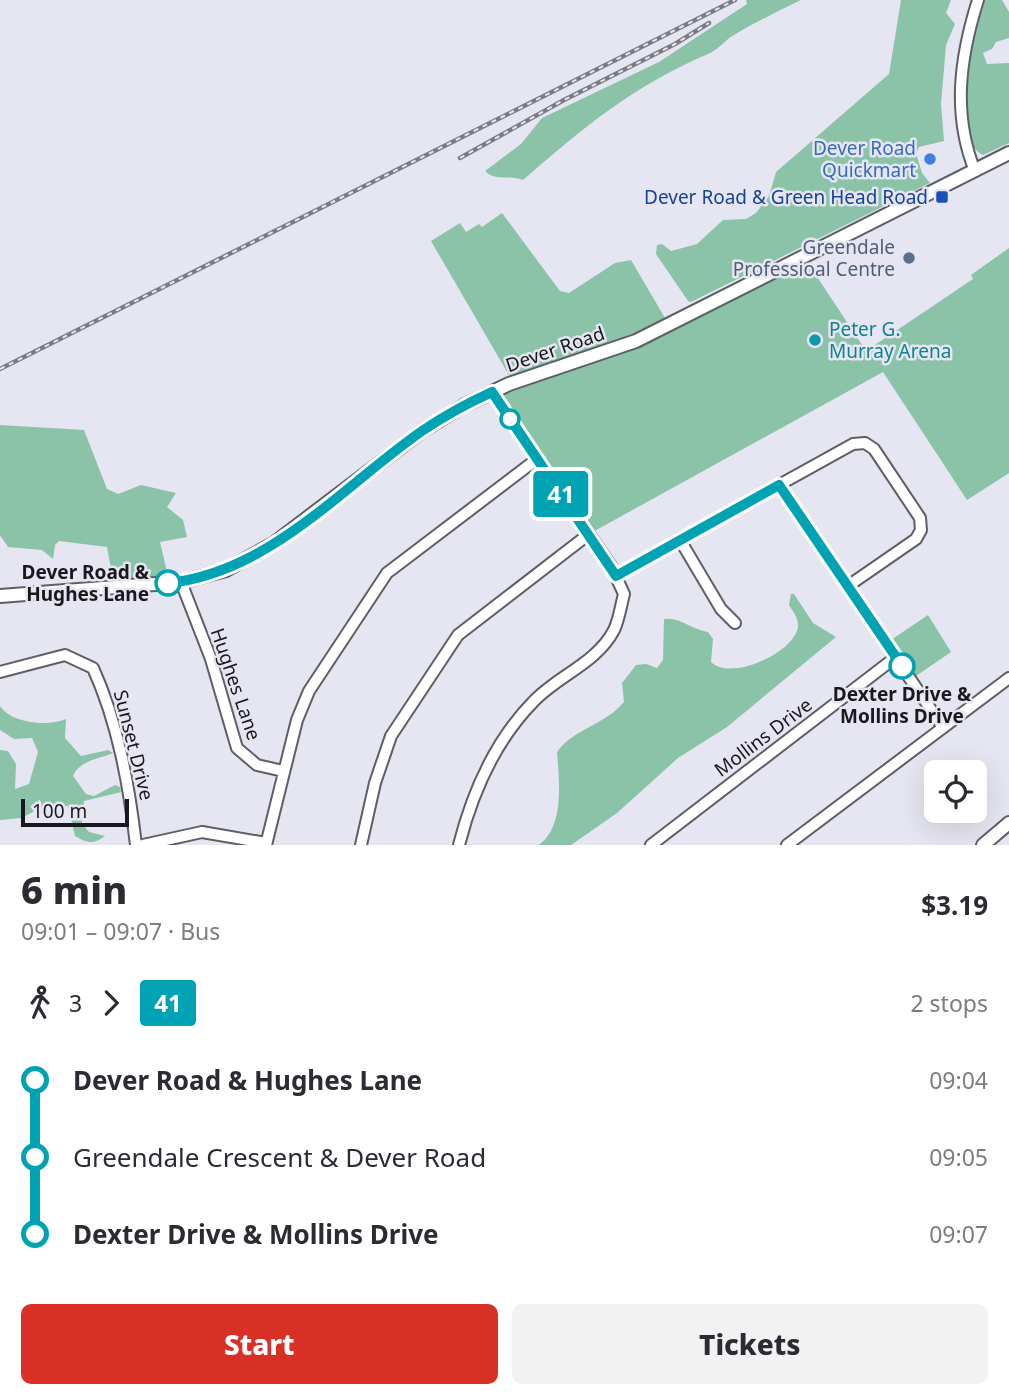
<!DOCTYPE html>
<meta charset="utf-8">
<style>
:root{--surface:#fff;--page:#f2f2f3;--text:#2b2b33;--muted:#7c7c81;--accent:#d93025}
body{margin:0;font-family:"Noto Sans",sans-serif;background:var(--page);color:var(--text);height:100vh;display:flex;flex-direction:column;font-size:26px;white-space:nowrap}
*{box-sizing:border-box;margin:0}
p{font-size:23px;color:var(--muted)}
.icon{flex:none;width:38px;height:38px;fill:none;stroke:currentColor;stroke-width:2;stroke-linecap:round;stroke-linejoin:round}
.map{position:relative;height:845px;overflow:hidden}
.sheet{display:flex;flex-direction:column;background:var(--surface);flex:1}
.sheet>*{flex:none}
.badge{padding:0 14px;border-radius:5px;font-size:24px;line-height:46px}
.tools{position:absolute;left:924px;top:760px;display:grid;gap:14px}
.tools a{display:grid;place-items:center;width:63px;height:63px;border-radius:10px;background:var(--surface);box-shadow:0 7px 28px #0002;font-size:35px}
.scale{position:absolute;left:21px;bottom:18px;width:108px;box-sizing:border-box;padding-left:7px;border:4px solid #19191d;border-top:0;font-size:19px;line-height:24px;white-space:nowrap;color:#19191d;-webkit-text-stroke:5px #e5e6f1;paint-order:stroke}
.map>.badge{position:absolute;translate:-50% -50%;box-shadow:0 0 0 4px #fff}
.legs{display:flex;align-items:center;gap:10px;height:77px;padding:0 21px;font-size:23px}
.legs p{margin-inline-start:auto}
.headline{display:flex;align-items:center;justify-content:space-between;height:119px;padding:0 21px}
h1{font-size:38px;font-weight:800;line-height:52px}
.primary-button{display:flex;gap:14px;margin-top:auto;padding:14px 21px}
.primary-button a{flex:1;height:80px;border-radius:10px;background:var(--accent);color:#fff;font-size:28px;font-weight:800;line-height:80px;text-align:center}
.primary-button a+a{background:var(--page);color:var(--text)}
ul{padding:0 21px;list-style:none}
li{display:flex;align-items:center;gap:24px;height:77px;font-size:26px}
li i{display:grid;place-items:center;width:10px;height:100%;margin:0 9px;background:currentColor}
li i::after{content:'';width:18px;height:18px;margin:-9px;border:5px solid;border-radius:50%;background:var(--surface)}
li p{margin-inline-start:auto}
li:first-child i{background:linear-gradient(#0000 50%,currentColor 0)}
li:last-child i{background:linear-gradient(currentColor 50%,#0000 0)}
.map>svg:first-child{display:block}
.green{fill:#8ac3a8}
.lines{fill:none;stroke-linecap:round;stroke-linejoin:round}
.minor-casing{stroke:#5e5e67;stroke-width:14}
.major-casing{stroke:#5e5e67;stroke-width:16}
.minor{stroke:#fff;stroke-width:10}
.major{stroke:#fff;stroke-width:12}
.rail-casing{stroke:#7b7b82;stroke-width:4.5}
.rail{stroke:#e5e6f1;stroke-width:2;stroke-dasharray:5;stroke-linecap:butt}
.line-1-casing{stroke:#fff;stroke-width:16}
.line-1{stroke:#00a3b4;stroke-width:10}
.shop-dot{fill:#3f7fe0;stroke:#e5e6f1;stroke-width:2.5}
.transit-dot{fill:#1a4fb4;stroke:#e5e6f1;stroke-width:2.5}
.service-dot{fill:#5c6f8a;stroke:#e5e6f1;stroke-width:2.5}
.culture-dot{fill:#0f9aa8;stroke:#e5e6f1;stroke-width:2.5}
.stop-1-dot{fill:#fff;stroke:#00a3b4;stroke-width:3.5}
.labels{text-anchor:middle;stroke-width:5;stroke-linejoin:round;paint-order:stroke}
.shop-label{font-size:19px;fill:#366cbe;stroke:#e5e6f1;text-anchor:end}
.transit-label{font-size:19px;fill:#164399;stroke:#e5e6f1;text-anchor:end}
.service-label{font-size:19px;fill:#4e5e75;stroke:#e5e6f1;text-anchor:end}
.culture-label{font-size:19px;fill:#0d838f;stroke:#e5e6f1;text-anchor:start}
.street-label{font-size:19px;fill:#19191d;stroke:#e5e6f1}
.stop-label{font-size:19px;font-weight:bold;fill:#19191d;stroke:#e5e6f1;text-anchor:end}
</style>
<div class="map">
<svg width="1009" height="845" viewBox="0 0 1009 845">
<rect width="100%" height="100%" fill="#e5e6f1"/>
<path class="green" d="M746 0H801C778 11 756 22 734 35 725 40 718 50 708 54 633 86 584 127 523 180 509 174 496 182 485 171L521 144 542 118 659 62 747 4Z
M901 0H951L946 13 955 24 946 45 941 104 944 141 919 147 916 153 922 173 930 183 691 302 688 301 656 254 657 245 662 244 671 251 697 244 723 220 746 219 756 213 769 196 776 172 889 74Z
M985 0H1002L1009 12V38L996 42 992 49 983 53 987 64 1009 63V143L983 155C948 138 975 29 985 0Z
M502 213 560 291 569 293 615 263 631 260 665 318 628 336 510 377 431 241 460 223 466 232 479 224 482 227Z
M1009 248V473L967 500 883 372 589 534 492 392 593 356 804 257 866 351 973 279 971 275Z
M0 425 84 430 107 489 118 494 141 485 176 493 167 507 183 520 187 537 160 542 168 576 113 580 107 547 59 541 55 545 53 559 42 550 8 547 0 535Z
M791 594H794L813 623 836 637 727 727 678 758 617 813 571 845H539C565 826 559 780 557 752 573 729 605 725 624 702L622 683 636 665 646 664 657 668 663 660 664 619C681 617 692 630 708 632L713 639 711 662C731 682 796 652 798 626 798 617 793 612 789 605Z
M928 615 951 652 916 676 891 640Z
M0 706C11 723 47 727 66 719L65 738 81 756 108 750 113 753C99 759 80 760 73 776L86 794 94 796 115 785 120 787 121 792 84 801 82 823 89 832 105 836C93 845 87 843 75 836L68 806 39 809 21 818 0 820V750L8 751 16 764 15 789 29 784 38 752 32 738 14 739 0 730Z"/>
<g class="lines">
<g class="minor-casing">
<path id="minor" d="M975 171C952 114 960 57 978 0
M779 485 853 444 865 443 874 449 920 518 921 530 916 539 848 586
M680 540 721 609 735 623
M616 576 779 485 942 726
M181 582 211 659 237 748 257 765 283 771
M0 672 65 655 93 668C118 723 129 785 136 845
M143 845 202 832 266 843
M266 845 297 720 309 691 387 573 537 459
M361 845 375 783 391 736 458 635 589 534
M459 845C472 794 495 741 533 702 557 676 597 663 614 630 619 620 621 605 624 594L611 566 492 392
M651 845 896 657
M787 845 1009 678"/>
</g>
<g class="major-casing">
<path id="major" d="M0 596 181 582 226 570 273 544 422 431 463 406 509 384 636 341 1009 153
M983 845 1009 823"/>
</g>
<use href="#minor" class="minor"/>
<use href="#major" class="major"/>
<g class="rail-casing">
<path id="rail" d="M460 158 564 100 675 44 709 23
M0 369 735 0"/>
</g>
<use href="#rail" class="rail"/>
</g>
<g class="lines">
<g class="line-1-casing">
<path id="line-1" d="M168 583C269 573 343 486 422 431 444 416 468 403 492 392L616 576 779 485 902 666"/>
</g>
<use href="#line-1" class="line-1"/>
</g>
<circle class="shop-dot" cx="930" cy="159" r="7"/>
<rect class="transit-dot" x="935" y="190" width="14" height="14" rx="3.5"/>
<circle class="service-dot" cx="909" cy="258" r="7"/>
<circle class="culture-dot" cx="815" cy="340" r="7"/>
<g class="stop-1-dot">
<circle cx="510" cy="419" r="9"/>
<circle cx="168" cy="583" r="12"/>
<circle cx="902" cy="666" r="12"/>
</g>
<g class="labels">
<g class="shop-label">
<text x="916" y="155">Dever Road<tspan x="916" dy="22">Quickmart</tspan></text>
</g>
<g class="transit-label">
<text x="928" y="204">Dever Road &amp; Green Head Road</text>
</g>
<g class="service-label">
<text x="895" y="254">Greendale<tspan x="895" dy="22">Professioal Centre</tspan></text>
</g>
<g class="culture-label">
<text x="829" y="336">Peter G.<tspan x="829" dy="22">Murray Arena</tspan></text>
</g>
<g class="street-label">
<text transform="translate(555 349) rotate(-19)" y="7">Dever Road</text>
<text transform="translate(236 684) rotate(71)" y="7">Hughes Lane</text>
<text transform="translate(763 737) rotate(-37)" y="7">Mollins Drive</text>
<text transform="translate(134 745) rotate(76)" y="7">Sunset Drive</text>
</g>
<g class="stop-label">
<text x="149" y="579">Dever Road &amp;<tspan x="149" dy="22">Hughes Lane</tspan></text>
<text x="902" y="701" text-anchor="middle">Dexter Drive &amp;<tspan x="902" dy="22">Mollins Drive</tspan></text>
</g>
</g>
</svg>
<div class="tools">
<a><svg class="icon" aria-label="locate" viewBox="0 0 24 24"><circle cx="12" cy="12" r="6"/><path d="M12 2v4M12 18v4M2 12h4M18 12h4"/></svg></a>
</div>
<div class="scale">100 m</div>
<b class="badge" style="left:561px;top:494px;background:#00a3b4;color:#fff">41</b>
</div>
<section class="sheet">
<div class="headline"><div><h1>6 min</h1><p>09:01 – 09:07 · Bus</p></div><b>$3.19</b></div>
<div class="legs"><svg class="icon" aria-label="walk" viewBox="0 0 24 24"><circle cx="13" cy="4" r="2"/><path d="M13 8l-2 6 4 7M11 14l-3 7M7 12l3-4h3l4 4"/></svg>3<svg class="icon" aria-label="forward" viewBox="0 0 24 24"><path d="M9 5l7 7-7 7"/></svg><b class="badge" style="background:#00a3b4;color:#fff">41</b><p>2 stops</p></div>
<ul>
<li><i style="color:#00a3b4"></i><b>Dever Road &amp; Hughes Lane</b><p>09:04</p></li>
<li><i style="color:#00a3b4"></i><span>Greendale Crescent &amp; Dever Road</span><p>09:05</p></li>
<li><i style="color:#00a3b4"></i><b>Dexter Drive &amp; Mollins Drive</b><p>09:07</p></li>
</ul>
<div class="primary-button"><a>Start</a><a>Tickets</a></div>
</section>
